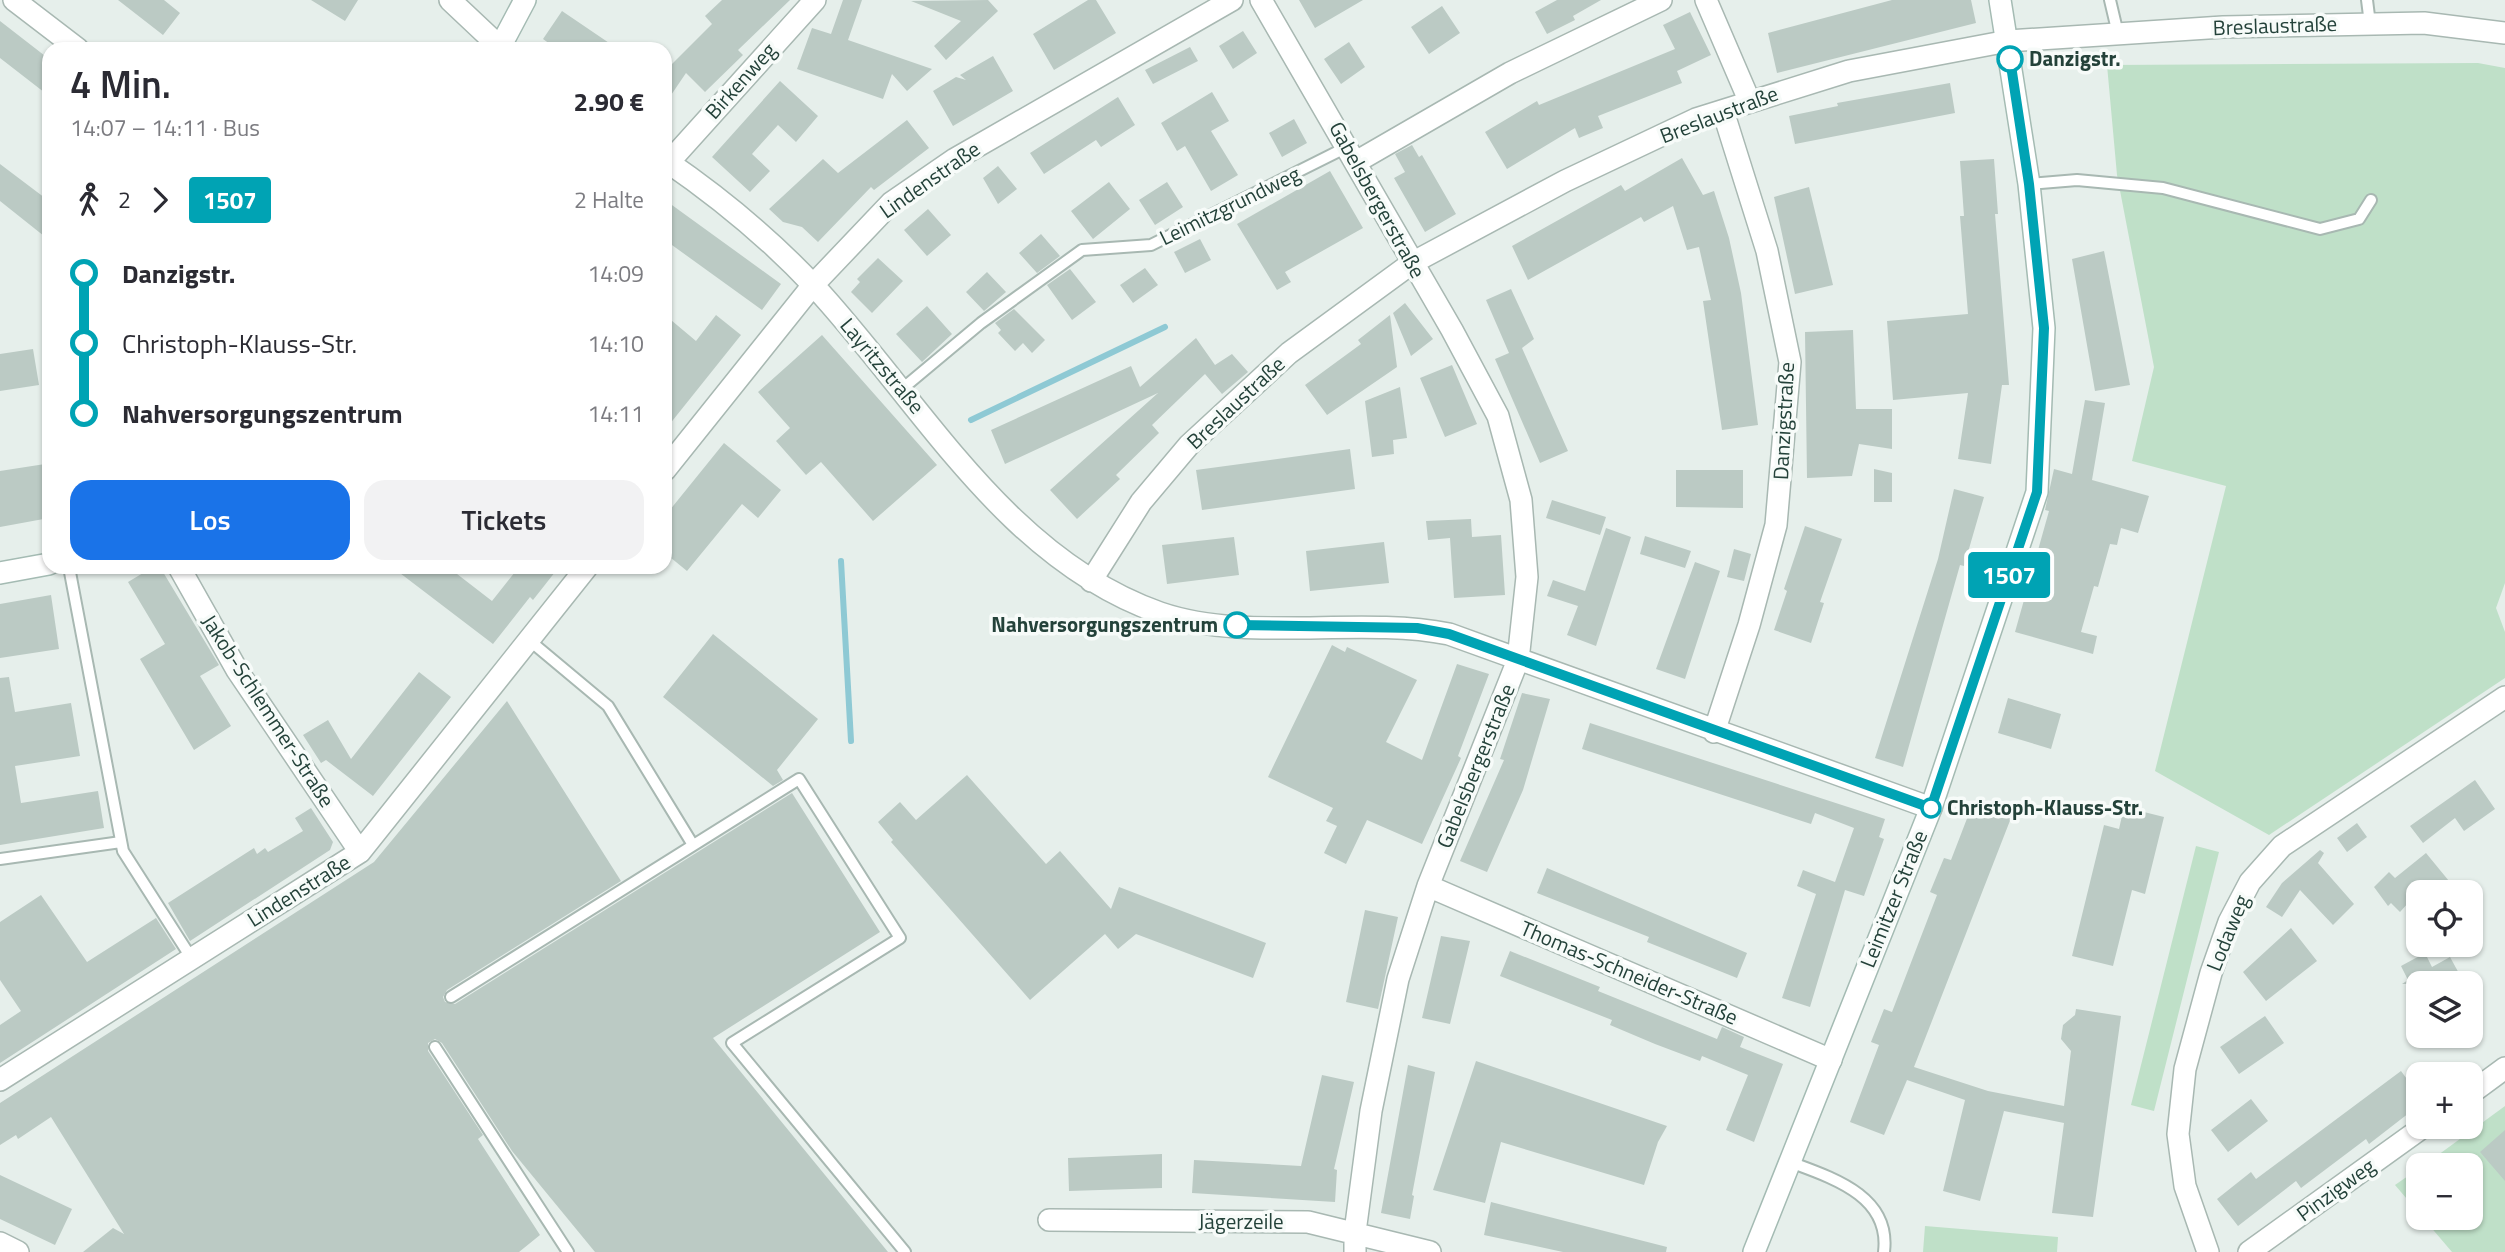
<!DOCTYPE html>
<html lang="de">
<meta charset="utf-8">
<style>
:root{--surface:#fff;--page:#f2f2f3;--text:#2b2b33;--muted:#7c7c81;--accent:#1a73e8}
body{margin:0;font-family:"Titillium Web",sans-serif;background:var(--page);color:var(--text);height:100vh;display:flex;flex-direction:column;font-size:26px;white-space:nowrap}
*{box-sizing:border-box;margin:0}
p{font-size:23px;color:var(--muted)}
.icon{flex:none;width:38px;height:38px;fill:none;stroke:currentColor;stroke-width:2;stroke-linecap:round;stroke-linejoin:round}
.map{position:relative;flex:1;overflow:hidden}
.details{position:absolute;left:42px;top:42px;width:630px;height:532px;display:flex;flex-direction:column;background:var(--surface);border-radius:21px;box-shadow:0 2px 5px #0004}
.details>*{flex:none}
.badge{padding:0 14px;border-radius:5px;font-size:24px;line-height:46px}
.buttons{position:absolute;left:2406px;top:880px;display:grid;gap:14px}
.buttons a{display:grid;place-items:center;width:77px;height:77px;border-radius:14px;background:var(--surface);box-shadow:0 2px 5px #0004;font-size:35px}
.map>.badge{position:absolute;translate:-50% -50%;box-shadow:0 0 0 4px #fff}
.legs{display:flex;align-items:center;gap:10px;height:77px;padding:0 28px;font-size:23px}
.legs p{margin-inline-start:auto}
.summary{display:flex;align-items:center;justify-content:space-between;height:119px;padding:0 28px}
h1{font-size:38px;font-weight:600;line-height:52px}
.primary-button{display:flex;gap:14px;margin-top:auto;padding:14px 28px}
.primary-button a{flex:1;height:80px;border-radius:21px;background:var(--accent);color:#fff;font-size:28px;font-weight:600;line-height:80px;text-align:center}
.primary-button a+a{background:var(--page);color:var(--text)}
ul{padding:0 28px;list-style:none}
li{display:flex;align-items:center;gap:24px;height:70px;font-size:26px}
li i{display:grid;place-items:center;width:10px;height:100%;margin:0 9px;background:currentColor}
li i::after{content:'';width:18px;height:18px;margin:-9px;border:5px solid;border-radius:50%;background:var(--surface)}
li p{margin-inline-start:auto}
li:first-child i{background:linear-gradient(#0000 50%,currentColor 0)}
li:last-child i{background:linear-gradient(currentColor 50%,#0000 0)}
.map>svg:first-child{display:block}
.green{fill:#bfe0c8}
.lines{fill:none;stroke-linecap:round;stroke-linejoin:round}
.stream{stroke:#8ec9d4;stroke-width:6}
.building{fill:#bbcac4}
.lane-casing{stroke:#a8b8b2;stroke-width:14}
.street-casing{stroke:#a8b8b2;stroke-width:24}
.secondary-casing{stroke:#a4bbb3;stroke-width:24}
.lane{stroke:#fff;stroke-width:10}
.street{stroke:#fff;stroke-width:21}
.secondary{stroke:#fff;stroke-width:21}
.line-1-casing{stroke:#fff;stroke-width:16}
.line-1{stroke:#00a3b4;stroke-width:10}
.stop-1-dot{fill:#fff;stroke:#00a3b4;stroke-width:3.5}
.labels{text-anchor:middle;stroke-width:7;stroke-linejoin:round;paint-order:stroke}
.street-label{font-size:21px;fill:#24423a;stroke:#f7fbf9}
.stop-label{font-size:21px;font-weight:bold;fill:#24423a;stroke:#f7fbf9;text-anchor:start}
</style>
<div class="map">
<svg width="2505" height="1252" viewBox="0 0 2505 1252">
<rect width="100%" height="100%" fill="#e6efeb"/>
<path class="green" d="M2478 63 2505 68V583L2496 608 2505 632V678L2269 835 2155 771 2226 486 2132 461 2154 367 2117 175 2107 65Z
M2196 846 2219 852 2154 1111 2131 1105Z
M2505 1106V1252H2452L2423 1218H2471V1166H2423Z
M2418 1169V1212L2395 1185Z
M1925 1226 2058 1237 2057 1252H1923Z"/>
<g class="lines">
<path class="stream" d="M971 420 1165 327
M841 561 851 741"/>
</g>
<path class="building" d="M118 0H164L180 13 163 35Z
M311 0H358L345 21Z
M722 0H790L738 50 743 55 705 92 686 73 665 104V71L712 24 705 16Z
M843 0H862L848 40 932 69 907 91 892 74 883 99 797 69 812 28 831 34Z
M988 0 998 11 946 60 934 46 961 21 911 1Z
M1088 0H1096L1116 33 1054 70 1033 34Z
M1299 0H1363L1315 28Z
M1557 0H1601L1573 16 1575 20 1547 34 1535 12Z
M1892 0H1971L1976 23 1777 73 1768 33Z
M1442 6 1460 33 1429 54 1411 27Z
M562 11 618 49H557L543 39Z
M1690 12 1711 55 1677 71 1682 83 1598 116 1603 128 1579 138 1575 128 1507 169 1485 132 1537 101 1539 105 1675 49 1663 25Z
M0 21 49 59V96L0 58Z
M1243 31 1257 53 1233 69 1219 46Z
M1349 42 1365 67 1341 84 1324 59Z
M1190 47 1198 61 1153 84 1145 70Z
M993 56 1013 91 953 126 933 91 956 77 966 80 960 75Z
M780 81 818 116 796 142 778 125 752 154 770 171 750 192 712 157Z
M1950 83 1955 113 1795 144 1789 116 1838 106 1837 103Z
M1212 92 1229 121 1211 131 1238 175 1211 191 1185 146 1177 151 1161 123Z
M1118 97 1135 125 1101 147 1096 140 1044 174 1030 153Z
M1294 119 1307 143 1282 157 1269 133Z
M907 120 929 148 874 190 871 187 818 242 802 227 783 222 769 209 823 159 838 173Z
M1412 145 1419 157 1422 155 1456 214 1425 232 1394 178 1405 172 1395 154Z
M1682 158 1703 195 1714 191 1729 238 1741 293 1758 425 1722 430 1703 301 1711 300 1699 247 1687 250 1673 206 1644 222 1641 217 1528 280 1512 246 1621 185 1625 191Z
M1994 159 1998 214H1995L2009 385H2002L1991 464 1958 459 1968 393 1893 400 1887 321 1968 314 1960 216H1964L1960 161Z
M0 164 49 201V240L0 201Z
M998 166 1017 189 998 204 983 178Z
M1330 171 1363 228 1285 272 1291 282 1277 290 1237 224Z
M1109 182 1130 209 1093 239 1071 211Z
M1167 182 1183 207 1155 225 1139 200Z
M1809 187 1833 285 1795 294 1774 197Z
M665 200 781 284 762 310 665 240Z
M928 209 951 235 927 256 904 230Z
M1041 234 1060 256 1037 273 1019 253Z
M1200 239 1211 260 1185 273 1174 252Z
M2104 251 2130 385 2095 391 2072 259Z
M878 258 903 281 872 313 851 292 860 282 857 279Z
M1145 268 1158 285 1133 303 1120 285Z
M1070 269 1096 302 1072 320 1047 285Z
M987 272 1006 292 984 311 966 292Z
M1511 289 1534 339 1522 348 1568 451 1540 463 1495 359 1509 353 1486 300Z
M1405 303 1433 339 1411 356 1393 313Z
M927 306 952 334 922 362 896 334Z
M1014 309 1045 340 1032 353 1023 343 1015 351 998 333 1001 330 995 323Z
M665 315 696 341 716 315 741 335 665 430Z
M1390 315 1397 367 1327 415 1305 385 1361 344 1358 340Z
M1853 330 1856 409H1892V449L1859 444 1852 476 1807 478 1805 332Z
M822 335 937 465 873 521 821 462 806 475 776 441 790 428 758 392Z
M1196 338 1215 365 1232 354 1248 372 1222 394 1205 374 1152 425 1159 433 1116 475 1120 479 1077 519 1050 490 1158 393 1005 464 991 430 1131 366 1140 387Z
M33 349 39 385 0 391V354Z
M1452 365 1477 424 1445 437 1420 378Z
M1400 387 1407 438 1393 440 1394 454 1372 457 1365 401Z
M2085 400 2105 403 2092 480 2149 496 2138 533 2121 528 2117 545 2110 544 2098 587 2094 586 2081 632 2097 636 2093 654 2015 632 2049 511 2045 510 2054 469 2072 474Z
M724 443 781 490 758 518 742 504 687 571 665 553V516Z
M1350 449 1355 489 1202 510 1196 470Z
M45 464 49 518 0 527V471Z
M1874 469 1892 473V502H1874Z
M1676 470H1743V508L1676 507Z
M1954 489 1984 497 1964 566 1960 565 1903 767 1875 758 1938 559Z
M1552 500 1606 517 1600 535 1546 518Z
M1471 519 1472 537 1501 535 1505 595 1454 598 1450 538 1428 540 1426 521Z
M1805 526 1842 539 1820 602 1824 603 1811 643 1774 630 1787 591 1784 589Z
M1606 528 1631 537 1596 646 1567 635 1578 606 1547 596 1553 580 1585 591Z
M1645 536 1691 551 1685 568 1640 554Z
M1234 537 1239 575 1167 584 1162 545Z
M1384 542 1389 583 1310 591 1306 551Z
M1734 549 1751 554 1744 581 1727 577Z
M1695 562 1720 571 1685 679 1656 669Z
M153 567H160L219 665 200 676 231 726 194 750 140 659 165 644 128 582Z
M392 567H448L492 601 519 567H559L533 600 530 597 493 644Z
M51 595 59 649 0 658V604Z
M713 634 818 719 777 770 783 780 773 786 663 697Z
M1332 645 1345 652 1347 647 1417 680 1386 742 1422 760 1457 664 1489 674 1458 756 1461 758 1422 844 1367 820 1346 864 1324 853 1337 826 1326 821 1333 808 1268 777Z
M419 672 451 697 373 796 326 760 321 763 303 735 328 720 351 759Z
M9 677 15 712 71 703 80 756 15 766 21 803 98 791 104 828 0 845V678Z
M1522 693 1550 699 1523 790 1487 872 1460 861 1504 760 1500 759Z
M2008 698 2061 714 2051 749 1998 733Z
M507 701 621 881 447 990 443 997 445 1002 455 1004 792 793 880 932 713 1038 888 1252H595L512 1151 442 1043 435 1039 428 1043V1051L483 1135 478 1139 540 1235 519 1252H83L113 1228 124 1234 51 1117 18 1139 16 1135 0 1145V1103L374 862Z
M1590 723 1885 819 1879 837 1884 839 1864 896 1845 890 1810 1007 1782 998 1816 894 1797 886 1803 870 1835 882 1854 828 1815 813 1811 824 1582 749Z
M967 775 1046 864 1060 851 1111 909 1119 887 1266 943 1253 978 1136 934 1118 949 1105 934 1030 1000 891 842 893 840 878 822 900 802 916 820Z
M2475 780 2495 809 2464 831 2455 818 2423 843 2410 826Z
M1973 803 2011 818 1914 1067 1988 1091 2064 1106 2071 1051 2061 1039 2063 1025 2075 1015 2076 1009 2121 1016 2093 1217 2052 1213 2064 1123 2004 1111 1980 1201 1943 1191 1965 1100 1907 1080 1884 1135 1850 1122 1879 1045 1871 1042 1884 1009 1892 1012 1937 895 1930 892 1944 858 1951 860Z
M2124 807 2164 817 2145 894 2132 890 2113 966 2072 956 2104 825 2119 829Z
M311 808 333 842 330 850 190 941 168 903 254 848 257 854 265 848 268 852 303 831 295 818Z
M2357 823 2367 837 2347 852 2337 838Z
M2320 850 2324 853 2318 863 2354 904 2333 925 2300 890 2282 917 2266 907 2282 883Z
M2426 853 2458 892H2418L2400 912 2391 903 2388 906 2374 887 2389 872 2395 878Z
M1547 868 1747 953 1737 978 1647 942 1649 937 1537 893Z
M41 895 87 962 156 918 176 949 0 1063V1025L21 1011 0 980V922Z
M1365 910 1398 917 1378 1009 1346 1002Z
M2291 928 2317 961 2266 1001 2243 972Z
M1441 936 1470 941 1450 1024 1422 1018Z
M1510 951 1600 987 1598 991 1717 1039 1722 1027 1744 1037 1740 1047 1783 1064 1754 1142 1726 1130 1748 1075 1702 1056 1700 1061 1655 1044 1610 1025 1612 1020 1500 976Z
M2425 953 2432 967 2450 957 2461 977 2448 984H2402L2408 980 2401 966Z
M2265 1016 2284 1043 2239 1074 2220 1047Z
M1476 1061 1667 1126 1658 1142 1644 1185 1501 1142 1485 1203 1433 1190Z
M1408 1065 1435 1072 1412 1195 1414 1196 1410 1219 1381 1213Z
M2401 1071 2418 1094V1106L2369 1144 2366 1139 2301 1188 2296 1181 2238 1226 2217 1199 2251 1172 2256 1179Z
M1322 1075 1354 1082 1334 1169 1337 1170 1335 1202 1192 1193 1194 1160 1301 1166Z
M2251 1099 2268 1121 2228 1152 2211 1130Z
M2505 1130V1181L2480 1152Z
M1162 1154V1188L1069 1191 1068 1158Z
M0 1175 72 1209 55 1245 0 1219Z
M1491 1202 1667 1247 1666 1252H1563L1484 1235Z"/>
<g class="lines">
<g class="lane-casing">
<path id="lane" d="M2110 0 2118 34
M2367 0 2370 24
M2029 184 2077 180 2163 188 2320 229 2359 219 2371 200
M902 389 981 323 1082 250 1151 245 1347 147
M69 567 123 851 192 959
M529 640 608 706 693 845
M0 859 121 842
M451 997 799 779 900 938 732 1043 905 1252
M435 1047 568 1252
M1790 1162C1833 1178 1891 1196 1884 1252"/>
</g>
<g class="street-casing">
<path id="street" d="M14 0 78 49
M450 0 502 49
M1261 0 1452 330 1498 416 1521 500 1527 577 1518 660 1428 886 1398 979 1371 1111 1355 1232V1252
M1706 0 1749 100
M665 160C719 197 769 238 814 286 920 400 1005 559 1160 613 1248 643 1357 616 1449 634L1931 808
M669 162 815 0
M1356 162 1510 73 1661 0
M665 470 813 285 891 203 955 159 1232 0
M179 567 237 670 360 852
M1091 581 1141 502 1189 445 1289 353 1412 263 1565 181 1696 119 1849 71 2008 41 2223 27 2424 23 2505 33
M1714 732 1749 625 1776 525 1790 362 1767 251 1723 111
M1428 886 1831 1060
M0 1080 360 852 587 567
M2471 1093 2505 1068
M1049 1220 1308 1222 1430 1252
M0 1243 18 1252
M2208 1252 2185 1186 2178 1134 2185 1069 2211 973 2229 922 2250 882 2282 846 2505 697
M2249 1252 2423 1127"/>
</g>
<g class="secondary-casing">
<path id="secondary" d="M499 49 525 0
M0 573 49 564
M1754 1252 1931 808 2037 492 2044 328 2029 184 2000 0"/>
</g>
<use href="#lane" class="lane"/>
<use href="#street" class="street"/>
<use href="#secondary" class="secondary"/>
</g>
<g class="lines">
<g class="line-1-casing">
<path id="line-1" d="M1237 625 1417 628 1449 634 1931 808 2037 492 2044 328 2029 184 2010 59"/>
</g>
<use href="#line-1" class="line-1"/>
</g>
<g class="stop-1-dot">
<circle cx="2010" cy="59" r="12"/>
<circle cx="1237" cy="625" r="12"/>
<circle cx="1931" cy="808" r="9"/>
</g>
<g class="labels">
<g class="street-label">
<text transform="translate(2275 26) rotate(-2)" y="7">Breslaustraße</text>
<text transform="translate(741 81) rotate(-48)" y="7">Birkenweg</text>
<text transform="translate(1719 115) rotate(-21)" y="7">Breslaustraße</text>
<text transform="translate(930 180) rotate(-35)" y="7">Lindenstraße</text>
<text transform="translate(1377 200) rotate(61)" y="7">Gabelsbergerstraße</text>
<text transform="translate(1230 206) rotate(-26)" y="7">Leimitzgrundweg</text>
<text transform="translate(882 366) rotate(50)" y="7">Layritzstraße</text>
<text transform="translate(1236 403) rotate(-43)" y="7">Breslaustraße</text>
<text transform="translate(1784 421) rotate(-87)" y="7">Danzigstraße</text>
<text transform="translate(268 711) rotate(57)" y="7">Jakob-Schlemmer-Straße</text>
<text transform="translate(1476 766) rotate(-68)" y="7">Gabelsbergerstraße</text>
<text transform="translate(299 891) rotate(-32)" y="7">Lindenstraße</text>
<text transform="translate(1894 899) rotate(-68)" y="7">Leimitzer Straße</text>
<text transform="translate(2228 933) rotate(-68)" y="7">Lodaweg</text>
<text transform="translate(1629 973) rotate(23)" y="7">Thomas-Schneider-Straße</text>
<text transform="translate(2336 1190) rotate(-36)" y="7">Pinzigweg</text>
<text x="1241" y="1229">Jägerzeile</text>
</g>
<g class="stop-label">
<text x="2029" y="66">Danzigstr.</text>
<text x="1218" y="632" text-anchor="end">Nahversorgungszentrum</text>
<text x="1947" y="815">Christoph-Klauss-Str.</text>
</g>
</g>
</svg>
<div class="buttons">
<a><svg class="icon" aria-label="locate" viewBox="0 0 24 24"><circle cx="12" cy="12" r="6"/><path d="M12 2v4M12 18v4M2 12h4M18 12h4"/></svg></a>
<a><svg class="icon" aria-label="layers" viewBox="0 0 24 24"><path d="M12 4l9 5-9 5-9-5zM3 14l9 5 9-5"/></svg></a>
<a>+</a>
<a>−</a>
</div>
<b class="badge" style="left:2009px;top:575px;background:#00a3b4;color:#fff">1507</b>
<section class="details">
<div class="summary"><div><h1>4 Min.</h1><p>14:07 – 14:11 · Bus</p></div><b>2.90 €</b></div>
<div class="legs"><svg class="icon" aria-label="walk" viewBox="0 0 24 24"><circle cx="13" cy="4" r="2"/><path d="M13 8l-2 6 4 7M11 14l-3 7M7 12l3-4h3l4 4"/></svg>2<svg class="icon" aria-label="forward" viewBox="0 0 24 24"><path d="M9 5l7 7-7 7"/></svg><b class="badge" style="background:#00a3b4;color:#fff">1507</b><p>2 Halte</p></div>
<ul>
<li><i style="color:#00a3b4"></i><b>Danzigstr.</b><p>14:09</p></li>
<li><i style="color:#00a3b4"></i><span>Christoph-Klauss-Str.</span><p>14:10</p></li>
<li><i style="color:#00a3b4"></i><b>Nahversorgungszentrum</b><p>14:11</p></li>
</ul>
<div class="primary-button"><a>Los</a><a>Tickets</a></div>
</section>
</div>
